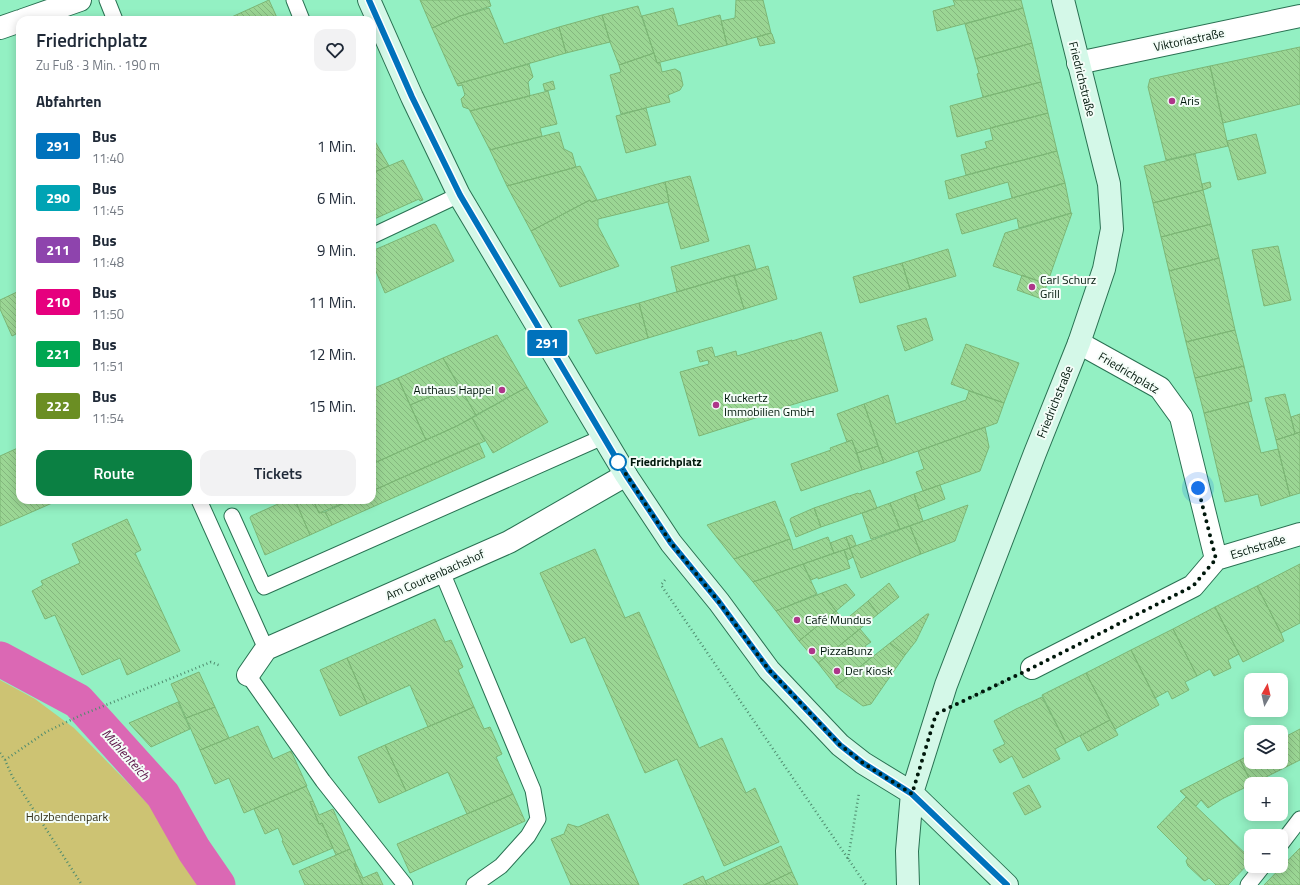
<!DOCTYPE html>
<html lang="de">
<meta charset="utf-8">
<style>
:root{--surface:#fff;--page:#f2f2f3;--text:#1f2937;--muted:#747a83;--accent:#0b8043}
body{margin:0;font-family:"Titillium Web",sans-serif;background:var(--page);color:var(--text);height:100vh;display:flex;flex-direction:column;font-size:15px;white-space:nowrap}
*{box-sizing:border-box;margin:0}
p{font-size:13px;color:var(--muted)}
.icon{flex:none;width:22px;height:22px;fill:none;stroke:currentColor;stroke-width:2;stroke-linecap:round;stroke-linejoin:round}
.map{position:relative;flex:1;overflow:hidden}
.drawer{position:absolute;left:16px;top:16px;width:360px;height:488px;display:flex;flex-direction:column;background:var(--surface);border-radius:12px;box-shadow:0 2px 10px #0003}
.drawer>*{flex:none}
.badge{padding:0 8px;border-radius:3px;font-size:14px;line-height:26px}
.needle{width:26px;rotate:8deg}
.buttons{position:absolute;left:1244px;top:673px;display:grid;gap:8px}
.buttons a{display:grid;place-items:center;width:44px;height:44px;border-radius:8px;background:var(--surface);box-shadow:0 2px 10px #0003;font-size:20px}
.you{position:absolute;width:20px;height:20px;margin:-10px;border:3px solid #fff;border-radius:50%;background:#1a73e8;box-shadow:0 0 0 6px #1a73e833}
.map>.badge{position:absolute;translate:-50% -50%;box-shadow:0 0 0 2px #fff}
h2{padding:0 20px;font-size:15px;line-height:36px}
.round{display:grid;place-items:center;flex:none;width:42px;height:42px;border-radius:12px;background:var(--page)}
.summary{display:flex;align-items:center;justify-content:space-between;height:68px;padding:0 20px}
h1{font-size:19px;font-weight:600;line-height:30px}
.primary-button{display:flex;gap:8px;margin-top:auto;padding:8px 20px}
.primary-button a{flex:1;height:46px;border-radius:12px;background:var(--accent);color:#fff;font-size:16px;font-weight:600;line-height:46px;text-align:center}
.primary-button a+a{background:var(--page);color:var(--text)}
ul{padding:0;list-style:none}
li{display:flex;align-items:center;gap:12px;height:52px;padding:0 20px}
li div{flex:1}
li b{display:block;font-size:15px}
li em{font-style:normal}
li .badge{min-width:44px;font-weight:700;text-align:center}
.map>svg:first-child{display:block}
.park{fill:#cdc373}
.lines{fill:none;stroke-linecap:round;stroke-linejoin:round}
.canal{stroke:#db68b4;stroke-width:35}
.building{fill:url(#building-back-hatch);stroke:#7cb675}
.lane-casing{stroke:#297152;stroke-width:17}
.street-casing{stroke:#297152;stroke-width:24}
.secondary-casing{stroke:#297152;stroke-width:24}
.path{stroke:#4f8b6e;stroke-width:2.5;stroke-dasharray:1 3;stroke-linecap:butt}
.lane{stroke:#fff;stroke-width:15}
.street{stroke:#fff;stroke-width:22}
.secondary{stroke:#d4f8e8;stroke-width:22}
.line-casing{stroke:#fff;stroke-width:9}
.line{stroke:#0072bc;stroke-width:6}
.walk{stroke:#00170b;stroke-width:4;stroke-dasharray:0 7.2}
.poi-dot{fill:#ae368a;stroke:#f4fdf8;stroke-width:1.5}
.stop-dot{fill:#fff;stroke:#0072bc;stroke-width:2}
.labels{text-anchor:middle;stroke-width:4;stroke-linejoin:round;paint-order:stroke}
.street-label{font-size:12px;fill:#00170b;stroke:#f4fdf8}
.poi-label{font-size:12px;fill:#00170b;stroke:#f4fdf8;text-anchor:start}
.stop-label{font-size:12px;font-weight:bold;fill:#00170b;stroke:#f4fdf8;text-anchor:start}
.park-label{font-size:12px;fill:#343119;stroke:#f4fdf8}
.water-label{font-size:13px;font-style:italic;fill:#5a1246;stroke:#f4fdf8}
</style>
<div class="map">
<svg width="1300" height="885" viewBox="0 0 1300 885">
<defs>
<pattern id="building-back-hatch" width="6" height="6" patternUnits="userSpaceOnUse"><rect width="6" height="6" fill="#9bd694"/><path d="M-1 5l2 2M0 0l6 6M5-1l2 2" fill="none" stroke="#84b77e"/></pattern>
</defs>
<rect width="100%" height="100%" fill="#93f0c3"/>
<path class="park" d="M0 680 35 699 74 728 130 785 163 820 185 851 199 885H0Z"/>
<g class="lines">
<path class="canal" d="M0 659 78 701 163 795 194 850 218 885"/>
</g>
<path class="building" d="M269 0 278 20H225Z
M420 0H489L491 6 460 16 432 28Z
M736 0H763L771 33 727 45 721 21 735 18Z
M953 0H1021L1023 8 937 31 933 11 955 5Z
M638 6 654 53 619 65 610 42 602 15Z
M489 8 504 44 559 27 566 53 457 84 432 28 460 16Z
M673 8 678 26 720 15 727 45 657 63 642 16Z
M1023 8 1032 43 975 59 965 24Z
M602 15 610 42 566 53 559 27Z
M771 33 772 34 775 43 760 46 757 37Z
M1032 43 1041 82 983 97 977 74 979 73 975 59Z
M1300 47V104L1223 123 1210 66Z
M654 53 657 63H660L662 72 675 69 680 72 683 85 680 90 668 95 670 102 621 114 610 75 621 72 619 65Z
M529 64 533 77 528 82 530 96 470 111 469 109 463 107 461 99 465 95 462 85 458 86 457 84Z
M1210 66 1228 146 1166 160 1148 87 1150 79Z
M553 81 555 89 545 91 543 84Z
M1041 82 1048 113 957 137 950 106Z
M548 91 557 124 540 128 542 136 490 150 470 111Z
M646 108 656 145 626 153 616 116Z
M1048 113 1057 151 966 175 961 155 987 148 985 142 993 140 990 128Z
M559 132 564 149 572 153 576 167 507 186 490 150Z
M1256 134 1266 173 1238 180 1227 141Z
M372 136 389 166 372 173Z
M1057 151 1065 183 1012 198 1008 182 949 199 945 181Z
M1195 154 1203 190 1153 203 1144 166Z
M403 160 423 200 420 201 419 199 372 220V173Z
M580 166 597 200 591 202 590 200 531 231 507 186Z
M690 176 709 241 681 249 668 202 669 201 665 182Z
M665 182 669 201 668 202 598 219V226L619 266 560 287 531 231 590 200 591 202Z
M1210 182 1211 187 1203 190 1202 184Z
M1065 183 1071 213 1019 228 1017 218 962 234 956 214Z
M1203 190 1211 224 1161 237 1153 203Z
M1072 213 1047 284 993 266 1005 233Z
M434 224 436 225 454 261 385 293 375 269 372 270V251Z
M1211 224 1219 258 1169 271 1161 237Z
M749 245 756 269 677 292 671 267Z
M1278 246 1291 300 1264 306 1252 250Z
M948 249 956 276 910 289 902 263Z
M1219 258 1235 330 1186 342 1169 271Z
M902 263 910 289 860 303 853 277Z
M768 266 777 299 744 309 734 276Z
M734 275 744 309 648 338 639 303Z
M1022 275 1047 284 1042 299 1017 290Z
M17 292 20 299V332L12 336 0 309V300Z
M639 303 648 338 596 354 578 320Z
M926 318 933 340 905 351 897 326Z
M1235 330 1244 366 1195 378 1186 342Z
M821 332 838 391 771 411V413L699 436 680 372 709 364 708 360 700 362 697 351 712 347 715 357 736 351 737 356 792 340V341Z
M497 335 527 387 476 415 443 358Z
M966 344 1019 363 1004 403 951 384Z
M443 358 458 385 410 405 398 378Z
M1244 366 1252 401 1204 413 1195 378Z
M398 378 426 440 372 464V389Z
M458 385 476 415 457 426 426 440 410 405Z
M527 387 548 422 493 453 472 418Z
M969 391 1004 403 997 423 884 463 864 404 888 395 896 424 966 400Z
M1285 394 1295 434 1276 440 1265 398Z
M1248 402 1261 453 1278 449 1290 496 1261 506 1258 494 1225 502 1204 413Z
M864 404 878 446 857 453 852 440 847 442 837 414Z
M1300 414V432L1295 434 1291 417Z
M472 418 485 441 372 491V464L457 426Z
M985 427 989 447 980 471 923 491 916 472 924 469 918 451Z
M1300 432V493L1290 496 1276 440Z
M852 440 862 470 801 491 791 464 831 450 830 448Z
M479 443 485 457 332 525 325 512 351 500H372V491Z
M878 446 884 463 862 470 857 453Z
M20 447V500H59L0 526V456Z
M940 485 945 499 919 509 914 494Z
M870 490 877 508 821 527 814 508 858 493 859 494Z
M914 494 923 521 900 529 890 503Z
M287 500H295L310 535 265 555 250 518 251 516Z
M295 500H313L319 513 325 512 332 525 310 535Z
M313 500H351L319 513Z
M775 501 790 539 734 559 707 525Z
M890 503 900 529 871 539 862 513Z
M968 505 955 541 921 554 910 526Z
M814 508 821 527 796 537 790 520 791 518Z
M127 519 141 550 135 553 180 651 127 675 120 658 82 675 55 615 45 619 32 591 43 585 41 581 80 563 72 544Z
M910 526 921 554 861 578 850 548Z
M852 535 856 545 850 548 846 537Z
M828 537 834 553 753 582 734 559 790 539 793 550Z
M846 537 850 548 834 553 830 543Z
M850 548 853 557 848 560 844 550Z
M595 549 625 618 639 612 699 748 722 738 746 793 755 788 779 842 724 866 677 759 645 773 585 637 571 643 540 573Z
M844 550 850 568 818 579V577L811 580 803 564Z
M803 564 817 594 776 611 753 582Z
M1300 564V623L1281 633 1257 586Z
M889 583 899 597 878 614 868 601Z
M846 584 855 595 836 611 822 593Z
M1257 586 1281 633 1284 641 1243 662 1215 607Z
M822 593 836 611 799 641 776 611Z
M868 601 878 614 818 663 799 641 836 611 844 621Z
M1215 607 1239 654 1228 660 1231 668 1214 676 1210 669 1197 676 1173 629Z
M927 614H929L916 641 905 655 890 643Z
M435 619 445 642 451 640 463 667 458 670 474 707 428 727 410 685 367 704 347 658Z
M860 629 871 642 865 646 873 656 836 686 818 663Z
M1173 629 1197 676 1185 682 1189 690 1172 699 1168 691 1155 698 1131 650Z
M890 643 905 655 871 704 863 706 836 687V686Z
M1131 650 1159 705 1115 729 1086 673Z
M347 658 367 704 340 716 320 670Z
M199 672 215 707 186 718 171 684Z
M1086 673 1110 720 1066 743 1042 695Z
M1042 697 1066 743 1055 749 1060 759 1023 778 1012 756 1000 763 993 750 1005 744 994 721 1016 709Z
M178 702 190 729 151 747 129 723Z
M215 707 229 738 200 750 186 718Z
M474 707 484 729 490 727 502 754 496 757 513 794 467 814 448 772 406 791 385 745Z
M1110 720 1118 735 1088 751 1080 736Z
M258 726 273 759 291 751 307 786 244 813 229 778 215 784 200 750Z
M1300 729V760L1252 784 1240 760 1251 754V762H1281V739Z
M385 745 406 791 379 803 358 757Z
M1240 760 1252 784 1222 799 1208 808 1201 800 1196 806 1180 791Z
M1029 785 1041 807 1025 815 1013 793Z
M306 786 313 801 310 802 319 824 322 823 333 848 293 865 282 841 283 840 278 828 265 834 254 809Z
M513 794 525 821 410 873 397 844Z
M1186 797 1251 859V861L1228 885H1216L1209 878 1205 881 1203 880 1188 866 1186 861 1188 858 1157 827Z
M313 801 319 815 333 809 350 849 336 855 322 823 319 824 310 802Z
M608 814 639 885H571L551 839 564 834 568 824 578 827Z
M781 846 792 872 764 885H707L705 881Z
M1300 848V885H1264Z
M350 849 356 864H354L363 885H305L299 871Z
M354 864H356L363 878 377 872 383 885H363Z
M792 872 798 885H764Z
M703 876 707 885H683Z"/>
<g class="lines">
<g class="lane-casing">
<path id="lane" d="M107 0 115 20
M294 0 302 20
M372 236 459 195
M199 500 266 649
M232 516 264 587 603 437
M442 572 533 790 538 819 528 836 501 866 474 885
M248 675 323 781 405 885
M1281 844 1300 819
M1248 885 1263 866"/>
</g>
<g class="street-casing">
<path id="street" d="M23 20 80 0
M0 28 20 21
M1078 63 1300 16
M1216 559 1300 534
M1032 668 1193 586 1216 559 1181 417 1160 388 1079 343
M248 675 266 649 509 542 626 475"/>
</g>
<g class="secondary-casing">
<path id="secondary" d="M369 0 412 97 459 195 626 475 671 543 719 602 769 670 840 745 863 763 912 793 1007 885
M908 885 907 851 912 793 946 685 1035 453 1079 343 1104 269 1112 229 1109 184 1063 0"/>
</g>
<path class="path" d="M665 580 661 585 866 885
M973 697 1006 681
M0 753 5 760 12 776 82 885
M5 760 46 732 79 716 211 662 221 666
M848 859 859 793"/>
<use href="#lane" class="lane"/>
<use href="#street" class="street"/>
<use href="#secondary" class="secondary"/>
</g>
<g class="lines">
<g class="line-casing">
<path id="line" d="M369 0 412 97 460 195 626 475 671 543 719 602 769 670 840 745 863 763 912 794 1007 885"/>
</g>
<use href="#line" class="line"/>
<path class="walk" d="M618 462 671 543 719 602 769 670 840 745 863 763 912 794 936 714 1032 668 1193 586 1216 559 1198 488"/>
</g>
<g class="poi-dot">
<circle cx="1172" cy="101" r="4"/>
<circle cx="1032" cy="287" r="4"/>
<circle cx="502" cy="390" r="4"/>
<circle cx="716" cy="405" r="4"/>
<circle cx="797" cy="620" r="4"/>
<circle cx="812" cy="651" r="4"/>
<circle cx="837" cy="671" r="4"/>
</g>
<circle class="stop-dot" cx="618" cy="462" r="8"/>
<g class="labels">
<g class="street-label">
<text transform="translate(1189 40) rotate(-12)" y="4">Viktoriastraße</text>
<text transform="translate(1082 79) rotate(76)" y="4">Friedrichstraße</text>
<text transform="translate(1129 373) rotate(31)" y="4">Friedrichplatz</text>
<text transform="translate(1055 402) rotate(-68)" y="4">Friedrichstraße</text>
<text transform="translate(1258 547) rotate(-17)" y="4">Eschstraße</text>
<text transform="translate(435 575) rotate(-24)" y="4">Am Courtenbachshof</text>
</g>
<g class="poi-label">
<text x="1180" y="105">Aris</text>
<text x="1040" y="284">Carl Schurz<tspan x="1040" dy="14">Grill</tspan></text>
<text x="494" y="394" text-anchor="end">Authaus Happel</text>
<text x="724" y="402">Kuckertz<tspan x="724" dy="14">Immobilien GmbH</tspan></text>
<text x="805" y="624">Café Mundus</text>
<text x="820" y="655">PizzaBunz</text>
<text x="845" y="675">Der Kiosk</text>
</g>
<g class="stop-label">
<text x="630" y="466">Friedrichplatz</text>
</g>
<g class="park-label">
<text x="67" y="821">Holzbendenpark</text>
</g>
<g class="water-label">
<text transform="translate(126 754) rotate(48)" y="5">Mühlenteich</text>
</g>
</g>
</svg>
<div class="buttons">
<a><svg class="needle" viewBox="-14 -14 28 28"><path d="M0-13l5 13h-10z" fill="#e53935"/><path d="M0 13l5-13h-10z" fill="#747a83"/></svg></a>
<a><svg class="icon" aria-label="layers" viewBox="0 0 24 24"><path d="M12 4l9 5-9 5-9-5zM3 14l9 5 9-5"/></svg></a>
<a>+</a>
<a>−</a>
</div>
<div class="you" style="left:1198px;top:488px"></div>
<b class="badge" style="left:547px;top:343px;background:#0072bc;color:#fff">291</b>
<section class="drawer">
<div class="summary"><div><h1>Friedrichplatz</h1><p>Zu Fuß · 3 Min. · 190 m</p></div><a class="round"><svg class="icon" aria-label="heart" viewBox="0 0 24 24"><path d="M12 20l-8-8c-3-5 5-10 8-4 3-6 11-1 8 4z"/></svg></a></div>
<h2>Abfahrten</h2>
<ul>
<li><span class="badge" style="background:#0072bc;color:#fff">291</span><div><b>Bus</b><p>11:40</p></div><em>1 Min.</em></li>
<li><span class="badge" style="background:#00a3b4;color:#fff">290</span><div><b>Bus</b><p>11:45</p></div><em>6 Min.</em></li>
<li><span class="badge" style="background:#8e44ad;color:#fff">211</span><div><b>Bus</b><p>11:48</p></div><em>9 Min.</em></li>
<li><span class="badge" style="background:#e6007e;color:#fff">210</span><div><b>Bus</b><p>11:50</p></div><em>11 Min.</em></li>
<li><span class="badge" style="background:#00a651;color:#fff">221</span><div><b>Bus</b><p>11:51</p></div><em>12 Min.</em></li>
<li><span class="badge" style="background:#6b8e23;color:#fff">222</span><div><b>Bus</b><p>11:54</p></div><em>15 Min.</em></li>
</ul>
<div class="primary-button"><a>Route</a><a>Tickets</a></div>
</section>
</div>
